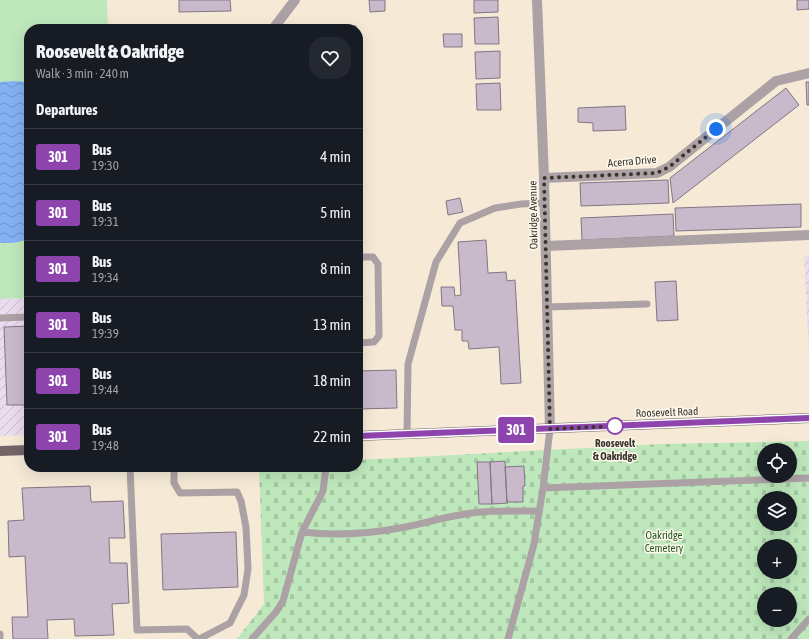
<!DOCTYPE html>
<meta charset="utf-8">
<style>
:root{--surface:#171b24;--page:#242831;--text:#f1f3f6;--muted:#9ea1a6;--line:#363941}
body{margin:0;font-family:"Asap Condensed",sans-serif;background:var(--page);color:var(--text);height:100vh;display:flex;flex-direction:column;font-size:15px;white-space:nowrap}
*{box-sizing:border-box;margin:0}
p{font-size:13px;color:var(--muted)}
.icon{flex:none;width:22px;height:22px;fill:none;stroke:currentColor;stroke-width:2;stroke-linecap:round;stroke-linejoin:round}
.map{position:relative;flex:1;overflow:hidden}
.drawer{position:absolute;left:24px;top:24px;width:339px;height:448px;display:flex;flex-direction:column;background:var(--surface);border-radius:16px;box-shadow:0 4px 16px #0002}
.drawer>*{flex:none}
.badge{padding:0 8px;border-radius:3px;font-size:14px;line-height:26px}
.tools{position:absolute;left:757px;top:443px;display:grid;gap:8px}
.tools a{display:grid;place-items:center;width:40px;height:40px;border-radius:50%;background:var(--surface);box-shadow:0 4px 16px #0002;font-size:20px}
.you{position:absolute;width:20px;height:20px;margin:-10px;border:3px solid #fff;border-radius:50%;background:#1a73e8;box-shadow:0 0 0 6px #1a73e833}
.map>.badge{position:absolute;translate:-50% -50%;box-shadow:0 0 0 2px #fff}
h2{padding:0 12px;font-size:15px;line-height:36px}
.round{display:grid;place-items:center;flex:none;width:42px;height:42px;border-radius:16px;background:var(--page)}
.head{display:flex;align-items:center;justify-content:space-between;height:68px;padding:0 12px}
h1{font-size:19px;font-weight:800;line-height:30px}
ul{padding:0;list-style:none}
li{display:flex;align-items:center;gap:12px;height:56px;padding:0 12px;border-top:1px solid var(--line)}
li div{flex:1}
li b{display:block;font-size:15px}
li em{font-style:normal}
li .badge{min-width:44px;font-weight:700;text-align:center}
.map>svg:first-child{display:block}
.industrial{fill:url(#industrial-furrows)}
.grass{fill:#bee8bc}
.cemetery{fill:url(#cemetery-stones);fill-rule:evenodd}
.water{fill:url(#water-waves)}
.building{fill:#c8bacb;stroke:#827585}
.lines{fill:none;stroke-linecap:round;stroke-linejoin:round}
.lane{stroke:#aca1a4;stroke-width:7}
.street{stroke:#aca1a4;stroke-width:10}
.primary{stroke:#766468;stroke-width:10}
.line-casing{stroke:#fff;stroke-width:9}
.line{stroke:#8e44ad;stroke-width:6}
.walk{stroke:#3a362e;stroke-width:4;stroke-dasharray:0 7.2}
.stop-dot{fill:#fff;stroke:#8e44ad;stroke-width:2}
.labels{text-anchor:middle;stroke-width:3;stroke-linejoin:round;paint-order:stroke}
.street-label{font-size:11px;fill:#3a362e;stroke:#fff8ec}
.stop-label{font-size:11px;font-weight:bold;fill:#3a362e;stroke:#fff8ec}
.park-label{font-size:11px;fill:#1d591e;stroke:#fff8ec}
</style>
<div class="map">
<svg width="809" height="639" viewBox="0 0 809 639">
<defs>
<pattern id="industrial-furrows" width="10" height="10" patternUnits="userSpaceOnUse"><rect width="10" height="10" fill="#eadcef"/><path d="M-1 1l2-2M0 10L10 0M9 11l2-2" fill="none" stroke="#c9bdcd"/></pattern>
<pattern id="cemetery-stones" width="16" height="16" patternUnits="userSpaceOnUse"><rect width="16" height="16" fill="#bee8bc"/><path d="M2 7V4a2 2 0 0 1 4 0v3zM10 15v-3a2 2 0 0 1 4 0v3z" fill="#a4c8a2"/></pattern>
<pattern id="water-waves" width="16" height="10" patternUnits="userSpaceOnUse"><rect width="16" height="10" fill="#84b1f4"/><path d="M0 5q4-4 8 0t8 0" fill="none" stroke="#6d91c6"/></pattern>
</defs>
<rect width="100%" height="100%" fill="#f6ead7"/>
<path class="industrial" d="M809 254V356L804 257Z
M29 298V435L0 436V299Z"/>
<path class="grass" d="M0 0H107L108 29H29V298L0 299Z"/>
<path class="cemetery" d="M809 441V639H237L264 604 259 467H358V460L662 444ZM764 450H790V476H764ZM764 498H790V524H764ZM764 546H790V572H764ZM764 594H790V620H764Z"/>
<path class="water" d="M15 81 27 82 29 84V237C21 244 9 243 0 243V82Z"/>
<path class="building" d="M179 0H230L231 11 179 12Z
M369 0H385V11L370 12Z
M474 0H498V12L474 13Z
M797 0H809V9L797 10Z
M498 17 499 44H475L474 18Z
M356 26V29H310V27Z
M443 34H462V47H444Z
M500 51V78L476 79 475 52Z
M361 61 362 82H358V62Z
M806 82H809V105H807Z
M500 83 501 110H477L476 84Z
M786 88 799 105 673 203 670 178Z
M625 106 626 130 593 131V123L578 122V108Z
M358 125H361V135H358Z
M668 180 669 203 581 206 580 183Z
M460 198 463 212 448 215 446 201Z
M801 204V227L676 231 675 208Z
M673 214 674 236 582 240 581 218Z
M486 240 488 273 506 272 507 281 515 280 521 383 501 384 499 347 469 349 468 341H462V330H455L453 306H442L441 287H454L455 296 461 295 458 242Z
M676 281 678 320 657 321 655 282Z
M29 326V405H7L4 327Z
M396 370 397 408 358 409V371Z
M505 461 507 502 508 503 492 504 490 462Z
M477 462H490L492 504H479Z
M524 466 525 486H523V502H507L505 467Z
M90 486 91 502 123 501 125 538H109L110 563H127L129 603 112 604 114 635 75 636 74 619 47 620 48 639H13L12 617H28L25 556 9 557 8 521 24 520 22 488Z
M236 532 238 587 163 590 161 534Z"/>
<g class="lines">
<path class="lane" d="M358 260 363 257H373L378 264 379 336 374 342 358 343
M547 307 647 304
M0 318 29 317
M407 434 408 364 436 262 460 223 495 208 521 204 544 203
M130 467 137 630 187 629 198 639
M174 467V483L180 493 237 492 241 501 246 527 248 569 244 595 230 623 199 639
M543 488 809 478
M302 532C335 536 367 534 400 528 420 525 439 518 460 515 485 510 513 511 539 511
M0 634V639
M252 639 276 612 283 601 302 532 323 491 326 467
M508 639 534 544 543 488 550 429
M791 639 809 619"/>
<path class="street" d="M537 0 544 178 550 429
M273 29 295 0
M544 178 657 173 669 167 776 81 809 73
M546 246 809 235"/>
<path class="primary" d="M358 436 809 418
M0 451 29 450"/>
</g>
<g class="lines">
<g class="line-casing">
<path id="line" d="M358 436 809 418"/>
</g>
<use href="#line" class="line"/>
<path class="walk" d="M615 426 550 429 544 178 657 173 669 167 716 129"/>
</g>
<circle class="stop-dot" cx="615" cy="426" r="8"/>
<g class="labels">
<g class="street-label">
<text transform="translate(632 161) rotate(-5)" y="4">Acerra Drive</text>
<text transform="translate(533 215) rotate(-91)" y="4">Oakridge Avenue</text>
<text transform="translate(667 412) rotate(-2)" y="4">Roosevelt Road</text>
</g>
<g class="stop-label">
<text x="615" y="447">Roosevelt<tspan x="615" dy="13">&amp; Oakridge</tspan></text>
</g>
<g class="park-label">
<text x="664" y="539">Oakridge<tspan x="664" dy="13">Cemetery</tspan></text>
</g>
</g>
</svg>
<div class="tools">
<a><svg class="icon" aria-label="locate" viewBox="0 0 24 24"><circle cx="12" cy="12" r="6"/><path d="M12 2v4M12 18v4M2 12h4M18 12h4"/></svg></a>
<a><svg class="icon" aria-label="layers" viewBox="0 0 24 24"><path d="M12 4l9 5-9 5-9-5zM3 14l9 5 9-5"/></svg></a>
<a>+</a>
<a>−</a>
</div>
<div class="you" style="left:716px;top:129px"></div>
<b class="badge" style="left:516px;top:430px;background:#8e44ad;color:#fff">301</b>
<section class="drawer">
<div class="head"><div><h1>Roosevelt &amp; Oakridge</h1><p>Walk · 3 min · 240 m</p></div><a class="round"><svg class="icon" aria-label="heart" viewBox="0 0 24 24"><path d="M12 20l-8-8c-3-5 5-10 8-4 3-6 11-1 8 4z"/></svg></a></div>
<h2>Departures</h2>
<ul>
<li><span class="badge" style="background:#8e44ad;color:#fff">301</span><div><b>Bus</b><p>19:30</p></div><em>4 min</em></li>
<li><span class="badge" style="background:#8e44ad;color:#fff">301</span><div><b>Bus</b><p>19:31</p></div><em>5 min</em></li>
<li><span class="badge" style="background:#8e44ad;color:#fff">301</span><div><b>Bus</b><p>19:34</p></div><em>8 min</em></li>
<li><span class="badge" style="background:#8e44ad;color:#fff">301</span><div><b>Bus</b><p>19:39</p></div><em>13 min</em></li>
<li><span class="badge" style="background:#8e44ad;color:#fff">301</span><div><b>Bus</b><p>19:44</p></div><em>18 min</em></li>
<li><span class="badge" style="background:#8e44ad;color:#fff">301</span><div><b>Bus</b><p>19:48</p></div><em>22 min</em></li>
</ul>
</section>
</div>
